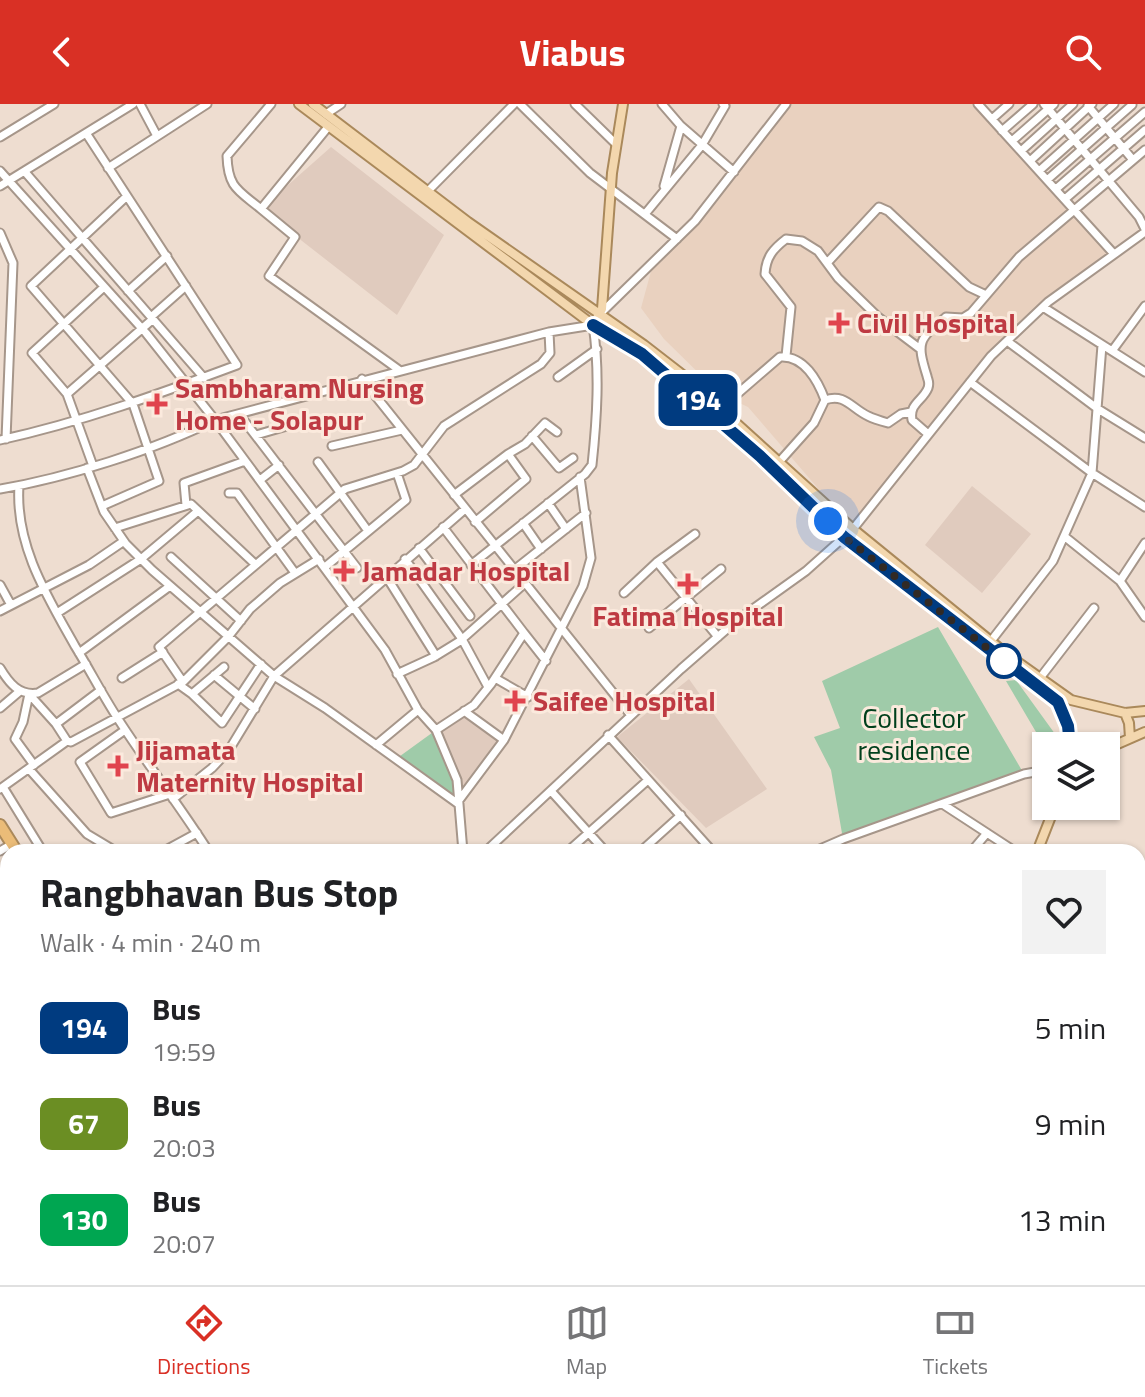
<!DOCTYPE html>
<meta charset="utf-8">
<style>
:root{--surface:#fff;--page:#f2f2f2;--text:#202124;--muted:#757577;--line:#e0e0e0;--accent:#d93025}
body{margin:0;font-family:"Titillium Web",sans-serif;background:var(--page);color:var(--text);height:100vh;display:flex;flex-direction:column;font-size:30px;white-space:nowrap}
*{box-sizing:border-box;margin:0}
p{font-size:26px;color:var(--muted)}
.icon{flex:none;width:44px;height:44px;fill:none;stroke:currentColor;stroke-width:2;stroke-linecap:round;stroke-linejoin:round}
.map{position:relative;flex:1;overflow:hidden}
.panel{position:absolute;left:0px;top:740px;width:1146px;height:442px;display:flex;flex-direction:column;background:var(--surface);border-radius:24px 24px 0 0;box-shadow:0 2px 6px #0004}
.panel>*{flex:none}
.badge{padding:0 16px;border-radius:12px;font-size:28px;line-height:52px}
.tools{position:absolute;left:1032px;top:628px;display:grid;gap:16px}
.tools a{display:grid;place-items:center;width:88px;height:88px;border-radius:0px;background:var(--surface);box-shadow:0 2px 6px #0004;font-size:40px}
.you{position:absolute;width:40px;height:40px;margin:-20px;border:6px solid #fff;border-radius:50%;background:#1a73e8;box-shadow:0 0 0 12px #1a73e833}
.map>.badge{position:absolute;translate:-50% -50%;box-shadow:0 0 0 4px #fff}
.round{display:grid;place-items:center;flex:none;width:84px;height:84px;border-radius:0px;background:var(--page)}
.headline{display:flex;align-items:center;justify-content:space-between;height:136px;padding:0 40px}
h1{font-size:38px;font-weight:700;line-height:60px}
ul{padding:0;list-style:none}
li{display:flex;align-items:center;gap:24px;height:96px;padding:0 40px}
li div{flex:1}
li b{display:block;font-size:30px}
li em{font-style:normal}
li .badge{min-width:88px;font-weight:700;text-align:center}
header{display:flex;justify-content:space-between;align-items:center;height:104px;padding:0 40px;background:var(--accent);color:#fff;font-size:36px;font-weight:700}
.tab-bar{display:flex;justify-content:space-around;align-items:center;height:112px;border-top:2px solid var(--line);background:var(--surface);font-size:22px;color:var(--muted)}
.tab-bar a{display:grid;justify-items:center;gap:4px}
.tab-bar .current{color:var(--accent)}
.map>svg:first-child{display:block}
.built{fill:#e9d1bf}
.education{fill:#e0cbbe}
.green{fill:#9fcba9}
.water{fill:#aacafc}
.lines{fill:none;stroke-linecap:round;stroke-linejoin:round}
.minor-casing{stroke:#a6968a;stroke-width:11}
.major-casing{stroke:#aa895b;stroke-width:12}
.highway-casing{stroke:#aa895b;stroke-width:14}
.minor{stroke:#fff;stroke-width:7}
.major{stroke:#f3d7ae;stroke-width:8}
.highway{stroke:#ebbc78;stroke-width:10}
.line-casing{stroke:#fff;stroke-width:18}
.line{stroke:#003b80;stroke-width:12}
.walk{stroke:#312a25;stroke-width:8;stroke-dasharray:0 14.4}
.health-dot{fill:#e0444e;stroke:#fbeadd;stroke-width:3}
.stop-dot{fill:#fff;stroke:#003b80;stroke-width:4}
.labels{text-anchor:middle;stroke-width:6;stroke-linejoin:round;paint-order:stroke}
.health-label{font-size:28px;font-weight:bold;fill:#be3a42;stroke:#fbeadd;text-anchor:start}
.park-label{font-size:28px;fill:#00401c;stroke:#fbeadd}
</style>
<header><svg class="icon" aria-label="back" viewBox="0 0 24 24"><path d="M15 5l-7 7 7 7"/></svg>Viabus<svg class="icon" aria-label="search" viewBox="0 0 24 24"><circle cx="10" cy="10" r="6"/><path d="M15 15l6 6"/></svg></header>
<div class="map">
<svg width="1145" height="1181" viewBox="0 0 1145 1181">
<rect width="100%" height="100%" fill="#eeddd0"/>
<path class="built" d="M786 0H977L1114 150 1048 198 991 252 853 425 748 303 720 290 664 235 641 204 653 160 695 117Z"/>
<path class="education" d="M331 43 444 131 397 211 261 105Z
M972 382 1031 430 982 489 925 441Z
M689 575 767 685 706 724 617 633Z
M464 607 504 636 457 699 436 626Z
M1145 819V954L1138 942V829Z"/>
<path class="green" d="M938 523 1024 670 843 735 831 666 814 633 840 624 822 577Z
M1016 576 1063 641 1046 642V645L1006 577Z
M436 626 457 676V699L396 655Z
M1138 985 1145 998V1092L1138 1098Z"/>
<path class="water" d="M508 1174H761L765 1181H499Z"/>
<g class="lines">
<g class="minor-casing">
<path id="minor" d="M140 0 157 32
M520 0 590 69 677 135
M575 0 616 40
M662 0 681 22 734 68
M978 0 1114 150
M1044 0 1139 113 1145 125
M1088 2 1133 56
M326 10 341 0
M992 15 1009 0
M328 23 261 105 295 133 269 172 399 266
M1002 27 1033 0
M0 33 54 0
M1012 37 1054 0
M1021 47 1073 0
M1030 57 1092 0
M108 64 207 0
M0 67 146 229 215 316 385 546 418 606 436 626 457 676 463 748
M1039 67 1114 0
M25 68 204 274
M1047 76 1132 1
M0 82 133 0
M664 82 681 22
M1056 85 1145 8
M427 88 514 0
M1065 95 1145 26
M261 105C238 86 228 84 227 52L271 0
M645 110 702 41 725 2 723 0
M0 129 13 159 6 335
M827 159 879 103 888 107 969 183 986 191
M128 187 167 152
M1043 203 1145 268
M600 210 695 117 786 0
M151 213 186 182
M1007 237 1098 305 1145 334
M1112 247 1145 202
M786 252 791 203 765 170C766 153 773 145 786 135L802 137 818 147 838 174 878 213 919 244
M558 273 597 245
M362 275 630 610
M970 278 1092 369 1145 403
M67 290 153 215
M825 296C845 289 851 304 868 312 874 315 881 317 888 319L901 310 911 308
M721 304 780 253C804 251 818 277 825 296L814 319 780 357
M239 310 357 464
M928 330 912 316C909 299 923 297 928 284 930 278 928 277 927 272 916 237 919 235 946 213L963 214 971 209 1019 153 1145 46
M256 331 287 322
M532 332 559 364 573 354
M0 336C82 318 159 290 237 261L86 29
M332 342 402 326
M508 350 525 340 545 319 557 328
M318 358 368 427
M93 362 67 290 32 249 104 183
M87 364 104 408 126 440 152 466 274 572 325 604 457 699 504 636 583 482 591 454 580 373
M260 376 279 361
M19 382C15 441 47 492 75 542 91 568 105 596 122 621 150 664 182 705 209 748
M0 385C66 374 154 346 215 316L549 228 593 221C600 267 597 314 592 361L585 370 471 461
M229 389H237L295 469
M454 391 508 350 526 375 475 418
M548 399 566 425
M186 401 184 379 245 357
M102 402 159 377 133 300 31 182 127 92
M523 419 541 445
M443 423 524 529
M115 424 191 400 255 460
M1064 432 1120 477 1145 513
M419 444 470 512
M171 453 241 517
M405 455 462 535 488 583
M657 458 718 533
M325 463 406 396 397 369
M514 466 586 409
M386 472 436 552
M1120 477 1145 439
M0 481 11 501
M624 489 657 458 695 430
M0 507 89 461 124 437
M57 509 141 455 198 407
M649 524 721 465
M991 537 1053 457 1092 369 1102 241
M79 549 170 482
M0 564C9 579 19 592 38 589L86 560
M397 570 434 553 460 537 524 480
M214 571 255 605
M122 574 163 548
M495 574 528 593
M1040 574 1094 504
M183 578 228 533 250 505 280 479 319 455
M178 580 192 590 222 619 261 560
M192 590 224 563
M0 604 20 587
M464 607 504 636
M125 626 80 658 111 709 170 690
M436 626 474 601 491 580 524 529 546 557
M608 631 713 748
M67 637 56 620 101 586
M376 641 418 606
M34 661 15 635 23 618 29 590 56 620
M29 665 87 730 117 748
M3 683 43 748
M0 685 67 637 71 638 183 578 159 543 345 385 403 367 414 361 444 322 541 260 550 249 549 228
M551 687 606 748
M173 695 212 664 229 646 274 572 465 405
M944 701 1016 748
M0 747 12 740
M162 748 197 729
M485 748 681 565 736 517 806 467 853 425 991 252 1048 198 1145 128
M567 748 648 676
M640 748 681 711
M813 748 843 735 1024 670 1046 666
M971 748 987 729
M0 792 8 788
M0 840 8 852
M0 869 8 864
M0 961 8 954
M3 1007 8 1012
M0 1075 8 1068
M1138 1111 1145 1106
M0 1139 8 1133
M32 1174 35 1181
M263 1174 265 1181
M306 1174 308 1181
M122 1181 128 1174
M205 1181 213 1174
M447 1181 453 1174
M1052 1181 1061 1174"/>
</g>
<g class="major-casing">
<path id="major" d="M299 0 593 221 642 250 760 352 844 433 1058 598 1068 622 1070 642
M313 0 468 118 644 241 684 272 853 425 1009 552 1071 596 1125 609 1145 607
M598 211 602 205 612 69 623 0
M1125 609 1129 619 1130 634
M1069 630 1085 642
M1106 645 1145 628
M1037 748 1055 702
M1138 962 1145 974"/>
</g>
<g class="highway-casing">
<path id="highway" d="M0 721 17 748
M899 1174 904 1181
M908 1174 913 1181"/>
</g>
<use href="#minor" class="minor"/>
<use href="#major" class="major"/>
<use href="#highway" class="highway"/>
</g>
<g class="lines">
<g class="line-casing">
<path id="line" d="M593 221 642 250 760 352 844 433 1058 598 1068 622 1070 642"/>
</g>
<use href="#line" class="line"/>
<path class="walk" d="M828 417 844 433 1004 557"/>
</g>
<g class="health-dot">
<path d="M835 207h8v8h8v8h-8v8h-8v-8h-8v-8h8z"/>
<path d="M153 288h8v8h8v8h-8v8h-8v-8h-8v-8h8z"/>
<path d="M340 455h8v8h8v8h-8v8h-8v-8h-8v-8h8z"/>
<path d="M684 468h8v8h8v8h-8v8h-8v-8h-8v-8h8z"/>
<path d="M511 585h8v8h8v8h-8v8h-8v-8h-8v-8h8z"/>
<path d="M114 650h8v8h8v8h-8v8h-8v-8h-8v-8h8z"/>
</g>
<circle class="stop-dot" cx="1004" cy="557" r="16"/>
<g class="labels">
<g class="health-label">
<text x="857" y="229">Civil Hospital</text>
<text x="175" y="294">Sambharam Nursing<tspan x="175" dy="32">Home - Solapur</tspan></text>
<text x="362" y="477">Jamadar Hospital</text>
<text x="688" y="522" text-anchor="middle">Fatima Hospital</text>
<text x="533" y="607">Saifee Hospital</text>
<text x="136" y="656">Jijamata<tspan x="136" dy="32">Maternity Hospital</tspan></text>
</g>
<g class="park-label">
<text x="914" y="624">Collector<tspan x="914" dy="32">residence</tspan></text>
</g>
</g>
</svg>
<div class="tools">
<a><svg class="icon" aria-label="layers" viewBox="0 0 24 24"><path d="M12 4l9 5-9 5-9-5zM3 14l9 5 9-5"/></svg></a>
</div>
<div class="you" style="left:828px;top:417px"></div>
<b class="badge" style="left:698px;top:296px;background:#003b80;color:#fff">194</b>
<section class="panel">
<div class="headline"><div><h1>Rangbhavan Bus Stop</h1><p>Walk · 4 min · 240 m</p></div><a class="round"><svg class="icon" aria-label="heart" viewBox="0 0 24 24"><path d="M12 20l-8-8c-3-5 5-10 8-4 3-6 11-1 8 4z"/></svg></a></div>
<ul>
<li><span class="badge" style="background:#003b80;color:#fff">194</span><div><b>Bus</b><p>19:59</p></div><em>5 min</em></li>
<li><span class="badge" style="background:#6b8e23;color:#fff">67</span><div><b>Bus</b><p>20:03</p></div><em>9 min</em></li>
<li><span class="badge" style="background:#00a651;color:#fff">130</span><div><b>Bus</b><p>20:07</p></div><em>13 min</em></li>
</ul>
</section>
</div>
<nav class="tab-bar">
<a class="current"><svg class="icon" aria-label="directions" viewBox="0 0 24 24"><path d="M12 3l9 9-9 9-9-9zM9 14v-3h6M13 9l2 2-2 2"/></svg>Directions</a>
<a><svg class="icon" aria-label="map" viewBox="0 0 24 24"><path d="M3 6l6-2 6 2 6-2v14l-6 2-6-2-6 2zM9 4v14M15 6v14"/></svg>Map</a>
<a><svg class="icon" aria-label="tickets" viewBox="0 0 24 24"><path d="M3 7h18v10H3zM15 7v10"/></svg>Tickets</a>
</nav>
